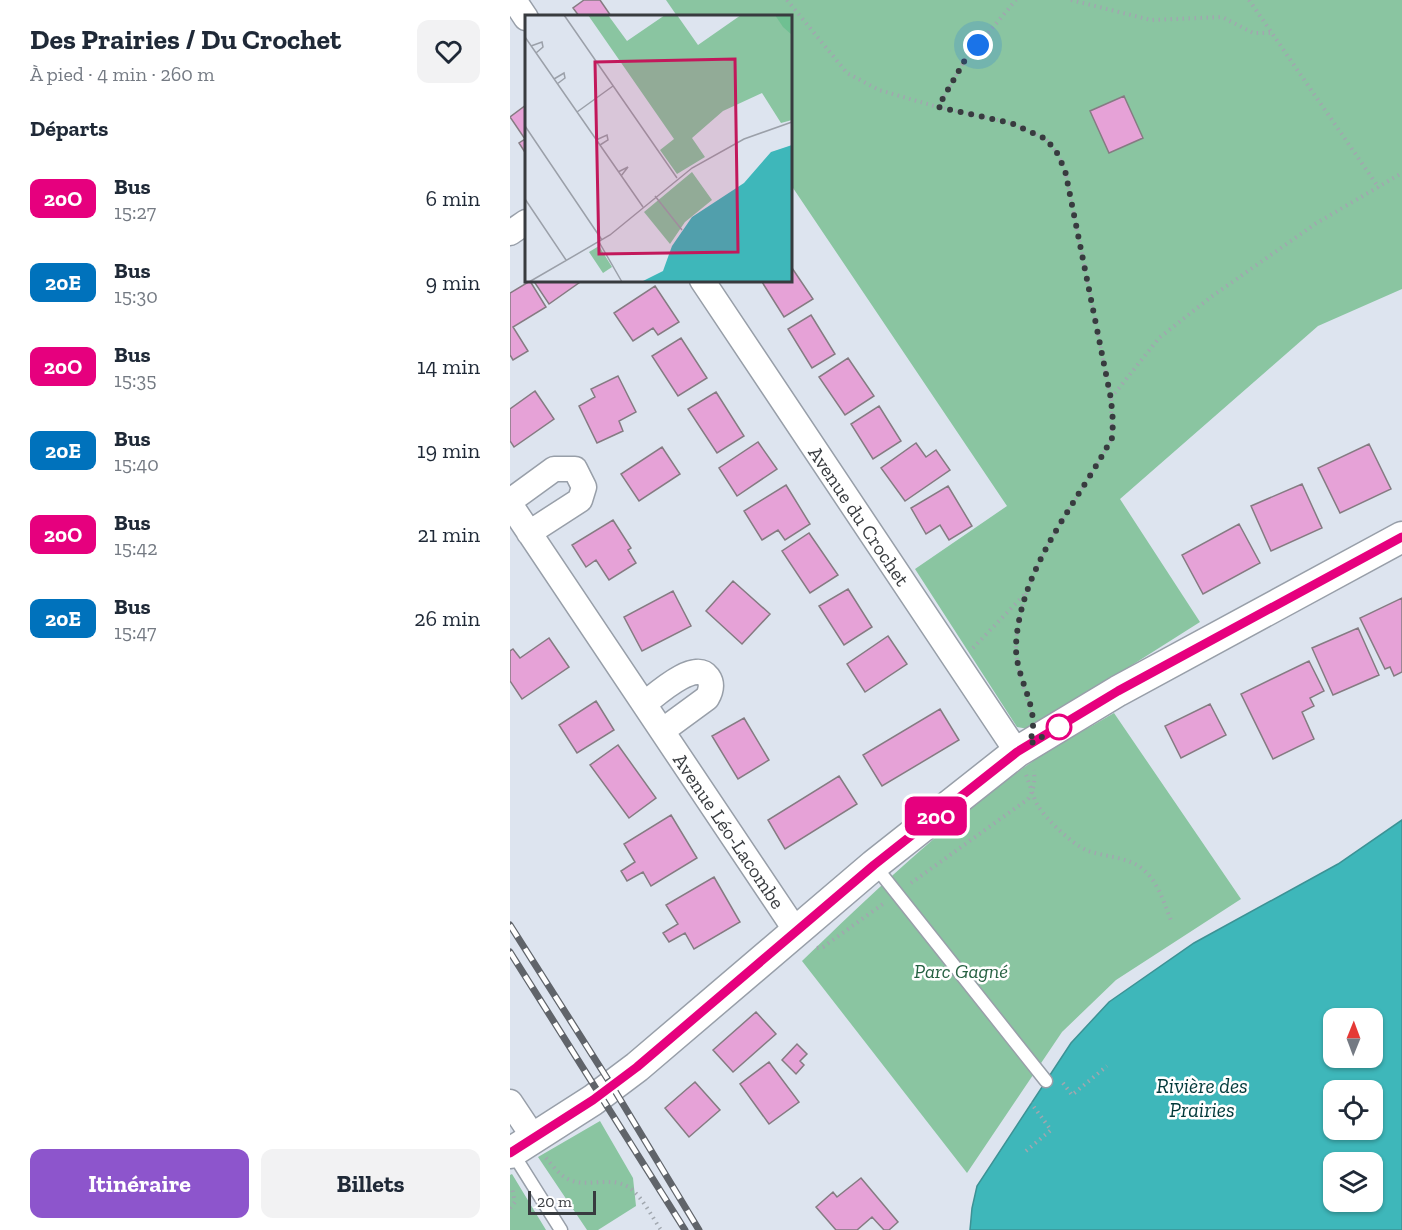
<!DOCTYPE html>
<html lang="fr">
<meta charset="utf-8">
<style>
:root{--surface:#fff;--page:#f2f2f3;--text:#1f2937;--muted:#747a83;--accent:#8d55cc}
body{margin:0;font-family:"Zilla Slab",serif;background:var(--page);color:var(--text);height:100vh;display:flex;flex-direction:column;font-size:22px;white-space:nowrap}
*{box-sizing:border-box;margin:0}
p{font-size:20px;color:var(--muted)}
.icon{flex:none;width:33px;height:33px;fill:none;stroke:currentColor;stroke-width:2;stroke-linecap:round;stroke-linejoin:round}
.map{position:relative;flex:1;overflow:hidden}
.side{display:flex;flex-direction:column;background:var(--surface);width:510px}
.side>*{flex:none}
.badge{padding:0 12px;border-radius:9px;font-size:21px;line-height:39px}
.needle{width:39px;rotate:1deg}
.buttons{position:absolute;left:813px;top:1008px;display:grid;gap:12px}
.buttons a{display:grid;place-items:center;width:60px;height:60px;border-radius:12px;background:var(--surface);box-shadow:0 2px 4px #0004;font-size:30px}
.scale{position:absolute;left:18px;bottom:15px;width:68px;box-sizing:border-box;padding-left:6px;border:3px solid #383b3f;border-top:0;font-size:16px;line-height:21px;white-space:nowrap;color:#383b3f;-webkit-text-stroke:4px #fff;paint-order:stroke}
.you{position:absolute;width:30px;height:30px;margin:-15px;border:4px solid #fff;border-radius:50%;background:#1a73e8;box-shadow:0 0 0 9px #1a73e833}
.map>.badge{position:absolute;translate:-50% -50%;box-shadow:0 0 0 3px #fff}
h2{padding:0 30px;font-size:22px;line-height:54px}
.round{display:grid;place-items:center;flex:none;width:63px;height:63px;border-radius:12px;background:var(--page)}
.overview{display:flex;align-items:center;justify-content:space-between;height:102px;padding:0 30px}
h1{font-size:28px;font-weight:700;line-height:45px}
.button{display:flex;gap:12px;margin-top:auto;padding:12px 30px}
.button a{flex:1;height:69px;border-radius:12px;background:var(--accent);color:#fff;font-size:24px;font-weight:700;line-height:69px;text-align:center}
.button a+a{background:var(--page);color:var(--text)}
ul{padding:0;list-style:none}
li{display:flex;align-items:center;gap:18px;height:84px;padding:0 30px}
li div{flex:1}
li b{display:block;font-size:22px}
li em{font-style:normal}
li .badge{min-width:66px;font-weight:700;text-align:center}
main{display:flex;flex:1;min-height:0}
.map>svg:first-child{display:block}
.green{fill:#8ac5a1}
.water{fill:#3eb7ba;stroke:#3c9295;stroke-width:1.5;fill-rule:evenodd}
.building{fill:#e6a2d7;stroke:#857b82;stroke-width:1.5}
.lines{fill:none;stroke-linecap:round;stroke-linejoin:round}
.service-casing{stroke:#989fa9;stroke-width:15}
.minor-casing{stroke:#989fa9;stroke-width:27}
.tertiary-casing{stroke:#989fa9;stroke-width:33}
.path{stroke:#a1a7af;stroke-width:4;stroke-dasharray:1.5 4.5;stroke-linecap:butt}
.service{stroke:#fff;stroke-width:12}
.minor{stroke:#fff;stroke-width:24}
.tertiary{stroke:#fff;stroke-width:30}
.rail-casing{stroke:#60646a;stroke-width:7}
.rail{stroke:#fff;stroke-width:4.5;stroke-dasharray:14;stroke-linecap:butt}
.line-casing{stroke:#fff;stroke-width:14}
.line{stroke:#e6007e;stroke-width:9}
.walk{stroke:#383b3f;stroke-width:6;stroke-dasharray:0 10.8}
.stop-dot{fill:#fff;stroke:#e6007e;stroke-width:3}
.labels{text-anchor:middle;stroke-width:5;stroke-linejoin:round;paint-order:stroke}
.street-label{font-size:20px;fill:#383b3f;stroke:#fff}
.park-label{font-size:20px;font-style:italic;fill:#266142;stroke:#fff}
.water-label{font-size:21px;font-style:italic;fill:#00393a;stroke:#fff}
.inset-road{fill:none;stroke:#9ba0a9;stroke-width:1.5}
.view{fill:#c2185b;fill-opacity:0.15;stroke:#c2185b;stroke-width:3}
.inset-edge{fill:none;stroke:#383b3f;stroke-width:3}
</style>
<main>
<section class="side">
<div class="overview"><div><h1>Des Prairies / Du Crochet</h1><p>À pied · 4 min · 260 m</p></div><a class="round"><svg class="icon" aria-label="heart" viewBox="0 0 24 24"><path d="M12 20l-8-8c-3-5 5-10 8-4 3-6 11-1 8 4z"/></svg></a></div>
<h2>Départs</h2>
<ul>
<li><span class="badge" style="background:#e6007e;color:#fff">20O</span><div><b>Bus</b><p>15:27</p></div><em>6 min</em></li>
<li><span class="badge" style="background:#0072bc;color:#fff">20E</span><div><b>Bus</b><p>15:30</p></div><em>9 min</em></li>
<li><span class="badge" style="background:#e6007e;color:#fff">20O</span><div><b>Bus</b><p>15:35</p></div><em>14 min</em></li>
<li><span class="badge" style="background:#0072bc;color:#fff">20E</span><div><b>Bus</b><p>15:40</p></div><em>19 min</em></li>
<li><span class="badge" style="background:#e6007e;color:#fff">20O</span><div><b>Bus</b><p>15:42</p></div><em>21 min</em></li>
<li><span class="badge" style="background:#0072bc;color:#fff">20E</span><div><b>Bus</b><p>15:47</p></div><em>26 min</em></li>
</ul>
<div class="button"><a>Itinéraire</a><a>Billets</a></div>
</section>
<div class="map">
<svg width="892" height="1230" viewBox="0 0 892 1230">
<rect width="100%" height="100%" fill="#dde4ef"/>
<path class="green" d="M156 0H892V289L808 326 610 499 690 622 589 686 518 729 507 727 405 569 497 506 281 185 280 16H167Z
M604 713 731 899 606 980 552 1032 457 1173 292 961C366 890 443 816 529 757 553 741 579 728 604 713Z
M90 1121 123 1178 126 1206 88 1230H77L28 1157Z
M2 1174 36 1230H0V1175Z"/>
<path class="water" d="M892 820V1230H460L462 1208 467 1186 561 1043 599 1002 684 943 828 864ZM824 1018H862V1058H824ZM824 1090H862V1130H824ZM824 1162H862V1202H824Z"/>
<path class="building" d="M74 0H90L101 16H69L63 8Z
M614 96 633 138 599 153 580 111Z
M16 105V154L9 143 15 139 0 117Z
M280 265 303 299 274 317 252 282 280 280Z
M23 280H73L39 304Z
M20 281 36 307 3 327 18 351 3 360 0 355V293Z
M145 286 169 322 148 335 143 328 123 341 104 313Z
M301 315 325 354 302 368 278 329Z
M171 338 197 378 168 396 142 356Z
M338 358 364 396 335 415 309 377Z
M108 376 126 412 109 421 113 431 87 443 69 406 85 397 81 389Z
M25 391 44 419 4 447 0 441V409Z
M206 392 234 436 207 453 178 409Z
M369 406 391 441 363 459 341 424Z
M248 442 267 469 227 496 209 468Z
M406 443 416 457 426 450 440 470 395 501 371 468Z
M859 444 881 489 830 513 808 468Z
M152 447 170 474 129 501 111 474Z
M792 484 812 528 761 551 741 506Z
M276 485 300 524 275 540 268 530 252 540 234 511Z
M438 486 462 526 439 540 430 525 416 534 401 508Z
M103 520 121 548 118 550 126 563 99 580 86 560 76 567 62 545Z
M729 524 750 563 693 594 672 555Z
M299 533 328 575 300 593 272 551Z
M223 581 260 614 232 644 196 611Z
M338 589 362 627 334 645 309 606Z
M163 591 181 626 132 651 114 617Z
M892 598V672L884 676 880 667 875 669 850 618Z
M848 628 869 675 823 695 802 648Z
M378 636 397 664 355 692 337 664Z
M39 638 59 667 12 699 0 681V651L3 649 10 658Z
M799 661 814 691 800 698 804 706 792 712 804 739 763 759 731 694Z
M86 701 104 730 67 753 49 725Z
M700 704 716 735 671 758 655 726Z
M430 709 449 740 372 786 353 755Z
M234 718 259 760 228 779 202 736Z
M108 745 146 798 119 818 80 765Z
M329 776 347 804 275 849 258 820Z
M161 815 187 858 141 886 133 872 117 881 111 871 125 862 114 844Z
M204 877 230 922 184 949 175 933 159 942 153 933 168 924 156 905Z
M246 1012 266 1034 223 1072 203 1050Z
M287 1044 297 1054 290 1061 294 1065 286 1074 272 1060Z
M259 1062 289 1102 259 1124 230 1084Z
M185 1082 210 1110 179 1137 155 1108Z
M351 1178 388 1222 379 1230H374L362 1217 347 1230H326L306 1207 323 1192 327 1197Z"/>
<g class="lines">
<g class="service-casing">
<path id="service" d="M365 866 536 1081
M2 1152 51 1230"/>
</g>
<g class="minor-casing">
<path id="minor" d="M4 0 16 18
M0 233 16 222
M192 280 507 752
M0 501 44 469H65L74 487 70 500 19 533
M0 504 286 931
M134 704C146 695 185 659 198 677 203 684 201 691 197 698L152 731
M0 1102 24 1138"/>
</g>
<g class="tertiary-casing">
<path id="tertiary" d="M0 1153 83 1100 127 1067 364 865 507 752 608 691 892 537"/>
</g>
<path class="path" d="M277 0 337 73 369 90 428 107 501 123 536 139 547 153 555 170 601 399 602 438C567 504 512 565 506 644 505 668 516 691 521 715
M561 0 641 20 712 17 743 33H760
M739 0 869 188
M428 107 455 60 506 0
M601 398 649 338 701 297 805 224 892 173
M463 648 516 593
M516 775C520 785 523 797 528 806 537 820 561 843 576 850 593 857 614 856 630 867 648 880 654 903 662 923
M401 883 518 799C524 790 525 781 524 770
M307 948 313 947 373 904
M553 1083 562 1095 597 1066
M516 1151 541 1130 521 1103
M36 1158C43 1166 50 1176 60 1180 78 1188 101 1175 120 1188 133 1198 142 1217 151 1230
M0 1208 5 1202 2 1188"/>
<use href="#service" class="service"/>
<use href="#minor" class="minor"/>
<use href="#tertiary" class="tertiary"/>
<g class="rail-casing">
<path id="rail" d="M0 925 102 1086 189 1230
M0 952 175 1230"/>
</g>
<use href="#rail" class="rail"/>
</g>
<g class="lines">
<g class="line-casing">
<path id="line" d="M0 1153 83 1100 127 1067 364 865 507 752 608 691 892 537"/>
</g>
<use href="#line" class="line"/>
<path class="walk" d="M468 45 455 60 428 107 501 123 536 139 547 153 555 170 601 399 603 422 602 438C567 504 510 567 506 645 505 674 524 699 523 726 523 732 521 738 520 744L555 723 549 727"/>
</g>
<circle class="stop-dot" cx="549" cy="727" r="12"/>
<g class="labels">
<g class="street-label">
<text transform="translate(349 516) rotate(56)" y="7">Avenue du Crochet</text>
<text transform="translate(219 831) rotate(56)" y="7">Avenue Léo-Lacombe</text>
</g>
<g class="park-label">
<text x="451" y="978">Parc Gagné</text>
</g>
<g class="water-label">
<text x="692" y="1093">Rivière des<tspan x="692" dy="24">Prairies</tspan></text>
</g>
</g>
<g transform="translate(15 15)">
<rect width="267" height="267" fill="#dde4ef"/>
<path d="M63 0H83L102 26 140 0H152L173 30 216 0H267V105L256 108 237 78 198 96 167 123 180 142 152 159 135 135 149 124ZM167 157 187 185 160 207 145 229 119 197ZM74 231 87 252 78 258 64 237Z" fill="#8ac5a1"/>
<path d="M250 0H267V20L258 12Z" fill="#6fc092"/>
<path d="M267 130V267H116L138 256 147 231 167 202 219 168 246 137Z" fill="#3eb7ba"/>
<path class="inset-road" d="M39 0 152 163M0 22 118 192M6 31 17 27 18 32 11 38M29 64 39 58 40 63 32 69M52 97 88 71M0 111 77 225M71 125 82 120 83 125 75 130M93 157 103 152 96 161M130 181 157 215M0 184 41 245M74 227 97 267M4 267 85 220 167 153 219 124 267 107"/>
<path class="view" d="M210 44 213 237 74 239 70 47Z"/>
<rect width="267" height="267" class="inset-edge"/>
</g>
</svg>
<div class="buttons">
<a><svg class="needle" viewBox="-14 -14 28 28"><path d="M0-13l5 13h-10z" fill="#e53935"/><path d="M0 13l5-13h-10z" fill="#747a83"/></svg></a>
<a><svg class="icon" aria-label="locate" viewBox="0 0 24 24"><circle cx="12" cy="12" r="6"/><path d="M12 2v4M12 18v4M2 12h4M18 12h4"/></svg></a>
<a><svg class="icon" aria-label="layers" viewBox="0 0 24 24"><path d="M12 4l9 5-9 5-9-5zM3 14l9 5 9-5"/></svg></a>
</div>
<div class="scale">20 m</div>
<div class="you" style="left:468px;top:45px"></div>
<b class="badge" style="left:426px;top:816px;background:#e6007e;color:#fff">20O</b>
</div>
</main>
